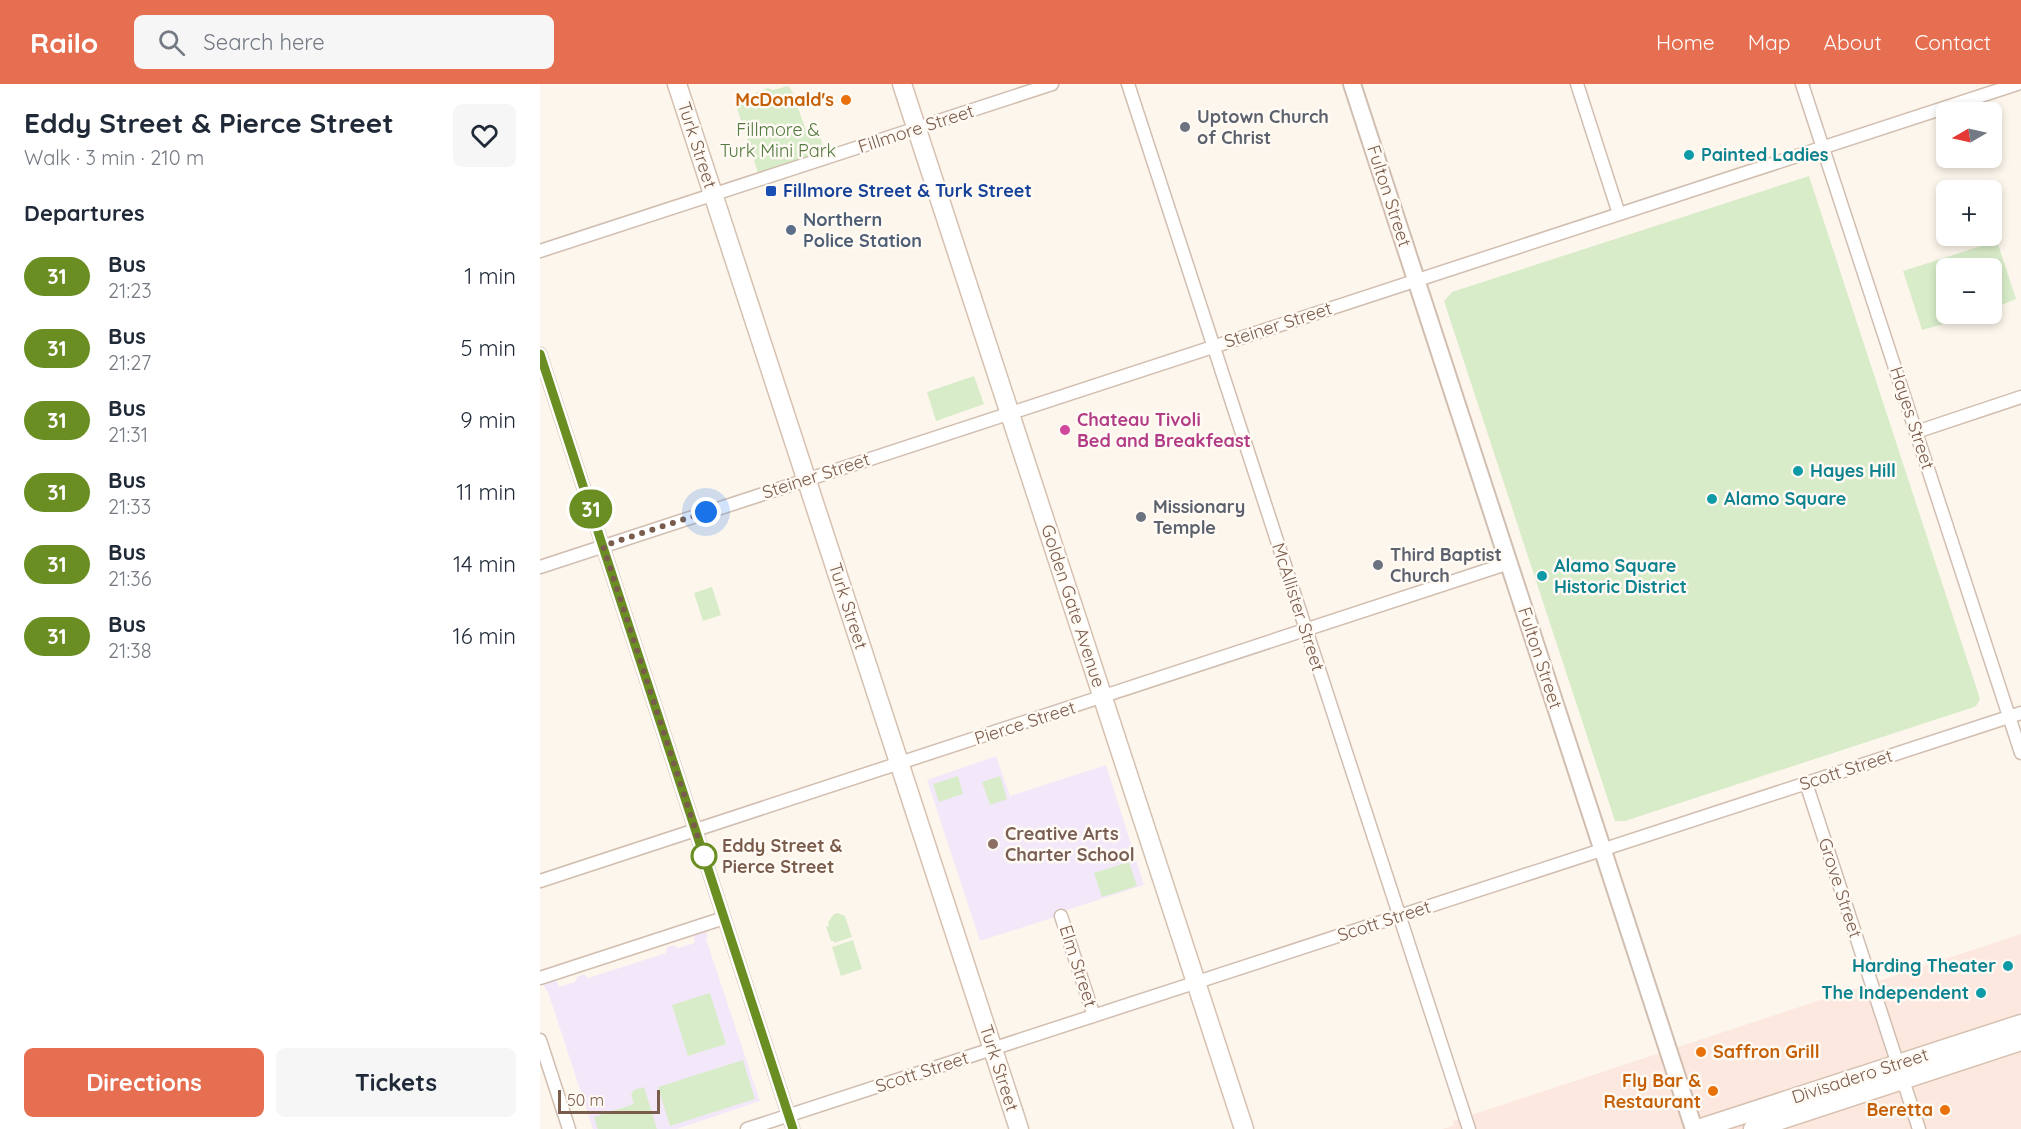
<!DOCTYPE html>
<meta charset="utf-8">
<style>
:root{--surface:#fff;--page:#f6f6f7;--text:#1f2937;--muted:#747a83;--accent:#e76f51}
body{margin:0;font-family:Quicksand,sans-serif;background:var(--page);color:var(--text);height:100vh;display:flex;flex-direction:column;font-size:22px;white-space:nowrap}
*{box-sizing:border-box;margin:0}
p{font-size:20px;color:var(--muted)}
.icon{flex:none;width:33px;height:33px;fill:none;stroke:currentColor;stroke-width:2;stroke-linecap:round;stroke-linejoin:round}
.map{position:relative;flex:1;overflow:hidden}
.drawer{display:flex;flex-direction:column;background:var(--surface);width:540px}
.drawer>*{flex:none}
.badge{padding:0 12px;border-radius:20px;font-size:21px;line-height:39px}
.needle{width:39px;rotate:261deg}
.tools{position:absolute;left:1396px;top:18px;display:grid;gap:12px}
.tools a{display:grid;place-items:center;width:66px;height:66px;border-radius:9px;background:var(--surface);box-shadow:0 3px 9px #0003;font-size:30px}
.scale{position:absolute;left:18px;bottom:15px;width:102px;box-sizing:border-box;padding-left:6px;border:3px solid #7a5c4d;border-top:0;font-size:16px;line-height:21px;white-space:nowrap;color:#7a5c4d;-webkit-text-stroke:4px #fffaf3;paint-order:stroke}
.you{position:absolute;width:30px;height:30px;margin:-15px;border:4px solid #fff;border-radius:50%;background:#1a73e8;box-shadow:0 0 0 9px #1a73e833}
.map>.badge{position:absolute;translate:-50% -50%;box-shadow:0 0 0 3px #fff}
h2{padding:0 24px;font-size:22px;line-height:54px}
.round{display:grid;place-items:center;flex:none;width:63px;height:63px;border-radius:9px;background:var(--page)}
.summary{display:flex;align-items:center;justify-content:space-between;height:102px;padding:0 24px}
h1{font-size:28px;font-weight:800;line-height:45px}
.cta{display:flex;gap:12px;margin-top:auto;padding:12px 24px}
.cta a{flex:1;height:69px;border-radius:9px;background:var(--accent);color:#fff;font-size:24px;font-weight:800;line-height:69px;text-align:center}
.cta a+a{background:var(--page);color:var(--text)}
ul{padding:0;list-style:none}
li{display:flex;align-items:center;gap:18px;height:72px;padding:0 24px}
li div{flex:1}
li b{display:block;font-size:22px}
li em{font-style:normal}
li .badge{min-width:66px;font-weight:700;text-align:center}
header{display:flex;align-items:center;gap:36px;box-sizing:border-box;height:84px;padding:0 30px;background:var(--accent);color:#fff}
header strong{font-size:28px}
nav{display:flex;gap:33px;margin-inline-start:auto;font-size:21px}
.search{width:420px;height:54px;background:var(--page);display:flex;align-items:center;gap:15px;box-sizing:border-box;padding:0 21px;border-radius:9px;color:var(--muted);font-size:22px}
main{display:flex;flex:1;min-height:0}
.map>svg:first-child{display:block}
.commercial{fill:#fde8e0}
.education{fill:#f3e8fa}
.green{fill:#d8ecc9}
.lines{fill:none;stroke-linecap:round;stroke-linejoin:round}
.minor-casing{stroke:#d1beb0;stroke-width:15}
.tertiary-casing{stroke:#d1beb0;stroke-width:20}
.secondary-casing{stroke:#d6c0b0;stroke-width:21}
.minor{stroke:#fff;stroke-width:12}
.tertiary{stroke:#fff;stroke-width:16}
.secondary{stroke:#fff;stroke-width:18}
.line-casing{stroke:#fff;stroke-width:14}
.line{stroke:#6b8e23;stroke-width:9}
.walk{stroke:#7a5c4d;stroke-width:6;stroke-dasharray:0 10.8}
.food-dot{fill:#e8710a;stroke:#fffaf3;stroke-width:2}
.worship-dot{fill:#6b7280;stroke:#fffaf3;stroke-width:2}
.culture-dot{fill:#0f9aa8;stroke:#fffaf3;stroke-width:2}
.transit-dot{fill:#1a4fb4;stroke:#fffaf3;stroke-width:2}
.service-dot{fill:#5c6f8a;stroke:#fffaf3;stroke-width:2}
.hotel-dot{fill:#d1479c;stroke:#fffaf3;stroke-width:2}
.education-dot{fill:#8d6e63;stroke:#fffaf3;stroke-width:2}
.stop-dot{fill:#fff;stroke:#6b8e23;stroke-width:3}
.labels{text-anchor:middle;stroke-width:5;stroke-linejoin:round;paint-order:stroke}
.food-label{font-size:18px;font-weight:bold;fill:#c56008;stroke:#fffaf3;text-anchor:end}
.worship-label{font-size:18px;font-weight:bold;fill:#5b616d;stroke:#fffaf3;text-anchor:start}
.street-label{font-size:18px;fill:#7a5c4d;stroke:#fffaf3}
.park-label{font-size:18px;fill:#537a41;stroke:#fffaf3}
.culture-label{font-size:18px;font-weight:bold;fill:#0d838f;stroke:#fffaf3;text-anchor:start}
.transit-label{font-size:18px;font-weight:bold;fill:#164399;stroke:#fffaf3;text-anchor:start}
.service-label{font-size:18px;font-weight:bold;fill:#4e5e75;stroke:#fffaf3;text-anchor:start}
.hotel-label{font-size:18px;font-weight:bold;fill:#b23c85;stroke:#fffaf3;text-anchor:start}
.education-label{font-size:18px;font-weight:bold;fill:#785e54;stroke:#fffaf3;text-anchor:start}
.stop-label{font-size:18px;font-weight:bold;fill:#7a5c4d;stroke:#fffaf3;text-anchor:start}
</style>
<header>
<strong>Railo</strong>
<div class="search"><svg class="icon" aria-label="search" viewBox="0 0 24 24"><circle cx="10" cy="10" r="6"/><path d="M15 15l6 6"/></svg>Search here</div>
<nav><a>Home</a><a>Map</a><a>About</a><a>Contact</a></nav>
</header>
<main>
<section class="drawer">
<div class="summary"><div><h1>Eddy Street &amp; Pierce Street</h1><p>Walk · 3 min · 210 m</p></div><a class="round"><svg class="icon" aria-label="heart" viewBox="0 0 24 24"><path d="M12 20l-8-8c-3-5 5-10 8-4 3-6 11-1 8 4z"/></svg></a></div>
<h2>Departures</h2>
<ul>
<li><span class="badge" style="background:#6b8e23;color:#fff">31</span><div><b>Bus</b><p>21:23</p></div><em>1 min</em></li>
<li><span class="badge" style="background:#6b8e23;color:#fff">31</span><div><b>Bus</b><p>21:27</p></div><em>5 min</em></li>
<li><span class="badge" style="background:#6b8e23;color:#fff">31</span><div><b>Bus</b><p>21:31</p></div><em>9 min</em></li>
<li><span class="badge" style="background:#6b8e23;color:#fff">31</span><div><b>Bus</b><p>21:33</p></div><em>11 min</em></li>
<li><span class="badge" style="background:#6b8e23;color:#fff">31</span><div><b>Bus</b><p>21:36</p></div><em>14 min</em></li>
<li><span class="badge" style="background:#6b8e23;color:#fff">31</span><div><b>Bus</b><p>21:38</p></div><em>16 min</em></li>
</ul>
<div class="cta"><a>Directions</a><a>Tickets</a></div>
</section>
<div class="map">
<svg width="1481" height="1045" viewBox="0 0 1481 1045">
<rect width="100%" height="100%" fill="#fdf6ec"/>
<path class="commercial" d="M1481 850V1045H902L914 1041 913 1037Z"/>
<path class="education" d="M456 672 470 712 566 681 604 801 527 826V829L440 857 387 696Z
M163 847 166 848 168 852 166 855 220 1017 137 1045H53L8 908 4 903 5 899 14 896 17 898 19 903 35 898 37 893 44 890 48 894 126 869 127 863 134 861 138 864 155 859 154 853 155 850Z"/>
<path class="green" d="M248 2 252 7 267 49 278 46 287 74 220 95 197 24 200 17 214 13 215 9 228 4 233 6Z
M1269 92 1440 615 1436 622 1434 623 1085 737H1075L904 217 912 208Z
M1457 157 1476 215 1452 225V184H1407V230H1439L1382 246 1363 187Z
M434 292 444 320 396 337 387 308Z
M172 503 181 531 163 537 154 509Z
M418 692 423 710 399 718 393 700Z
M460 692 467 715 450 721 442 698Z
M589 778 597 802 562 813 554 789Z
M298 829 305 832 312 853 294 859V857H291L286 843 289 842 288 838 294 830Z
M313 856 322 885 301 892 292 863Z
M170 909 186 960 148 972 132 921Z
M203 976 215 1015 130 1042 118 1003Z
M104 1003 117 1045H58L54 1033 94 1020 91 1011 94 1006Z"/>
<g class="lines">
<g class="minor-casing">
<path id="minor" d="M588 0 929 1045
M1037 0 1079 130
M1262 0 1481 669
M0 167 512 0
M0 270 253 1045
M1376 348 1481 313
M0 483 1477 0
M1266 699 1379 1045
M0 797 969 479
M521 832 554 932
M0 894 184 834
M0 956 29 1045
M207 1045 1481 629"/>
</g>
<g class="tertiary-casing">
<path id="tertiary" d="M812 0 1154 1045"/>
</g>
<g class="secondary-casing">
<path id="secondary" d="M137 0 479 1045
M362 0 704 1045
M1158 1045 1481 940
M1213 1045 1481 957"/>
</g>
<use href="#minor" class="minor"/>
<use href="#tertiary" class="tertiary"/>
<use href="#secondary" class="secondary"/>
</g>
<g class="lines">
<g class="line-casing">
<path id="line" d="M0 270 253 1045"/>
</g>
<use href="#line" class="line"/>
<path class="walk" d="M164 772 63 462 166 428"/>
</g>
<g class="food-dot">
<circle cx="306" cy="16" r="6"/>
<circle cx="1161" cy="968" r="6"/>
<circle cx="1173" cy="1007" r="6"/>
<circle cx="1405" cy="1026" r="6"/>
</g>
<g class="worship-dot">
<circle cx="645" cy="43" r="6"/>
<circle cx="601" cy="433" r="6"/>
<circle cx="838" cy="481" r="6"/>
</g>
<g class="culture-dot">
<circle cx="1149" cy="71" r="6"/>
<circle cx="1258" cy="387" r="6"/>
<circle cx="1172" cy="415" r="6"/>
<circle cx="1002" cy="492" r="6"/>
<circle cx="1468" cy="882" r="6"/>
<circle cx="1441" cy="909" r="6"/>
</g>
<rect class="transit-dot" x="225" y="101" width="12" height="12" rx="3"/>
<circle class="service-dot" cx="251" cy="146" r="6"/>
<circle class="hotel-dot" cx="525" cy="346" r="6"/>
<circle class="education-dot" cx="453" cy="760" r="6"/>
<circle class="stop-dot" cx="164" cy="772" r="12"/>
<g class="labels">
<g class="food-label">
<text x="294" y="22">McDonald's</text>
<text x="1173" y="974" text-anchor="start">Saffron Grill</text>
<text x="1161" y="1003">Fly Bar &amp;<tspan x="1161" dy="21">Restaurant</tspan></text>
<text x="1393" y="1032">Beretta</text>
</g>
<g class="worship-label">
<text x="657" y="39">Uptown Church<tspan x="657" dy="21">of Christ</tspan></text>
<text x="613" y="429">Missionary<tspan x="613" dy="21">Temple</tspan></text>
<text x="850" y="477">Third Baptist<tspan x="850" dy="21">Church</tspan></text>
</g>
<g class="street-label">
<text transform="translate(376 45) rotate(-18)" y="6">Fillmore Street</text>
<text transform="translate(157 61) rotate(72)" y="6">Turk Street</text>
<text transform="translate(849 112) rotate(72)" y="6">Fulton Street</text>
<text transform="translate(738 241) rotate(-18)" y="6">Steiner Street</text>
<text transform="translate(1372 334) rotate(72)" y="6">Hayes Street</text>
<text transform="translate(276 392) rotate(-18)" y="6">Steiner Street</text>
<text transform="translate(308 522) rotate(72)" y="6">Turk Street</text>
<text transform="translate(533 522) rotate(72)" y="6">Golden Gate Avenue</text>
<text transform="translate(758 523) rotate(72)" y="6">McAllister Street</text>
<text transform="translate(1000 574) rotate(72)" y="6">Fulton Street</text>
<text transform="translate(485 639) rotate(-18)" y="6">Pierce Street</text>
<text transform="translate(1306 686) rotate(-18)" y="6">Scott Street</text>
<text transform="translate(1300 804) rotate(72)" y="6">Grove Street</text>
<text transform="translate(844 837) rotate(-18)" y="6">Scott Street</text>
<text transform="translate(538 882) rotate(72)" y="6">Elm Street</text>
<text transform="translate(459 984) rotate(72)" y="6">Turk Street</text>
<text transform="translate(382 988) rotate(-18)" y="6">Scott Street</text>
<text transform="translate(1320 992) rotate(-18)" y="6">Divisadero Street</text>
</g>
<g class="park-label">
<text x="238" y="52">Fillmore &amp;<tspan x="238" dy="21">Turk Mini Park</tspan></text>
</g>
<g class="culture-label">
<text x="1161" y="77">Painted Ladies</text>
<text x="1270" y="393">Hayes Hill</text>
<text x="1184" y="421">Alamo Square</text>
<text x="1014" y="488">Alamo Square<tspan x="1014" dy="21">Historic District</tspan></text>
<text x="1456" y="888" text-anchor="end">Harding Theater</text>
<text x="1429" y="915" text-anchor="end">The Independent</text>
</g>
<g class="transit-label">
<text x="243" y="113">Fillmore Street &amp; Turk Street</text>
</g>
<g class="service-label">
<text x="263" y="142">Northern<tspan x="263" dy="21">Police Station</tspan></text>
</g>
<g class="hotel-label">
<text x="537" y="342">Chateau Tivoli<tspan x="537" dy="21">Bed and Breakfeast</tspan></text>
</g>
<g class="education-label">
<text x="465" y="756">Creative Arts<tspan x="465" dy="21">Charter School</tspan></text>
</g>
<g class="stop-label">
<text x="182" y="768">Eddy Street &amp;<tspan x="182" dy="21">Pierce Street</tspan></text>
</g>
</g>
</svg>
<div class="tools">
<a><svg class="needle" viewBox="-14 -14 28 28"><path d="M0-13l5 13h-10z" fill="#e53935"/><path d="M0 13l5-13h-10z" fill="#747a83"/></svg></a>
<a>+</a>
<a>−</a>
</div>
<div class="scale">50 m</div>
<div class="you" style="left:166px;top:428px"></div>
<b class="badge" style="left:51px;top:425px;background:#6b8e23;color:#fff">31</b>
</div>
</main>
